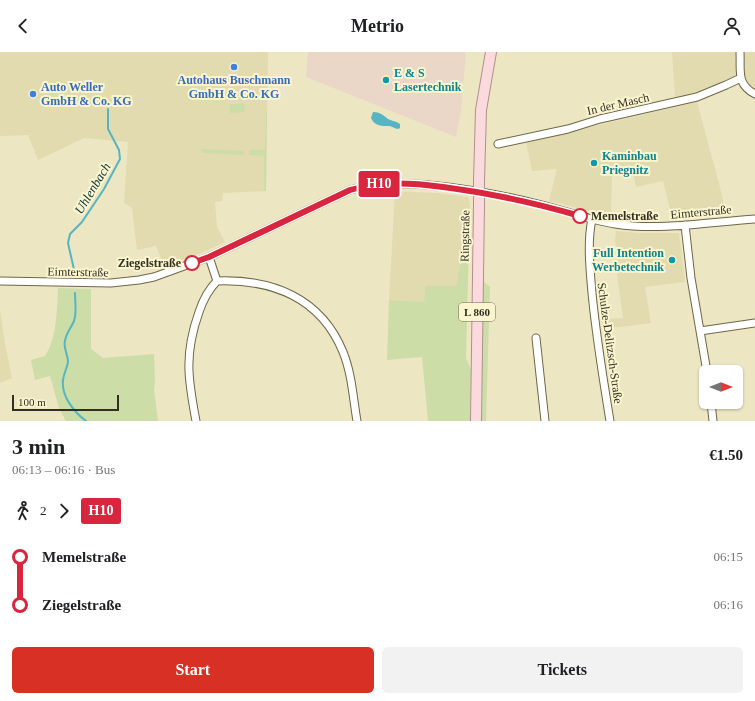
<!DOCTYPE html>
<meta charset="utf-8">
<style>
:root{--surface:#fff;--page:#f2f2f2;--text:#202124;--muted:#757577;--accent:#d93025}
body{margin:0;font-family:"Times New Roman",serif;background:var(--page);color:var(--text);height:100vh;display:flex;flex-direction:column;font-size:15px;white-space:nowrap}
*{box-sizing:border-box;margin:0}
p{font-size:13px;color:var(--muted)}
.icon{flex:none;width:22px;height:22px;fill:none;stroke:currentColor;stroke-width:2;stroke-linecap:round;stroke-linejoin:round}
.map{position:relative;height:369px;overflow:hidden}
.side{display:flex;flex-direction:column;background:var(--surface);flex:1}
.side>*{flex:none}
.badge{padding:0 8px;border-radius:3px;font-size:14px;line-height:26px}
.needle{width:26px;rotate:90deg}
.buttons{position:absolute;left:699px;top:313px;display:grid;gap:8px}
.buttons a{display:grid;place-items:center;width:44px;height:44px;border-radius:6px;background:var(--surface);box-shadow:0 1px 3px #0004;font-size:20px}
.scale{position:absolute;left:12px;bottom:10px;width:107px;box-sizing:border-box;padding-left:4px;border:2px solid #323022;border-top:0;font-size:11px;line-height:14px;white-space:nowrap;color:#323022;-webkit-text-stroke:3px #faf4cf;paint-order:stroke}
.map>.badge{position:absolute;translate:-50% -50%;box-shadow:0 0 0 2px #fff}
.legs{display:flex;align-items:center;gap:6px;height:44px;padding:0 12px;font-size:13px}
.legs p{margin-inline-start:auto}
.summary{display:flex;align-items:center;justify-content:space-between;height:68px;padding:0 12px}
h1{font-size:22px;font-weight:700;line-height:30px}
.cta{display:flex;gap:8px;margin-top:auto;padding:8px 12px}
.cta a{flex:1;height:46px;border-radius:6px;background:var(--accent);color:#fff;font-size:16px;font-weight:700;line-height:46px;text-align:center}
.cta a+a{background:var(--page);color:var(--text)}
ul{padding:0 12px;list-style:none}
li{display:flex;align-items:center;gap:14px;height:48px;font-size:15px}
li i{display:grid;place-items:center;width:6px;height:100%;margin:0 5px;background:currentColor}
li i::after{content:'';width:10px;height:10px;margin:-5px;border:3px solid;border-radius:50%;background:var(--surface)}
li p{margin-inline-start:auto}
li:first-child i{background:linear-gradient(#0000 50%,currentColor 0)}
li:last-child i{background:linear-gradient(currentColor 50%,#0000 0)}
header{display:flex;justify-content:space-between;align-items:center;height:52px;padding:0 12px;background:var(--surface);font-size:18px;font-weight:700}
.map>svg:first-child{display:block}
.built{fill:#e2dbaf}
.industrial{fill:#ebd7c8}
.green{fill:#ccdda8}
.water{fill:#56b4c3}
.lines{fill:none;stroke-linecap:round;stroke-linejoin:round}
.stream{stroke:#56b4c3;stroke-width:2}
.street-casing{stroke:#6d6747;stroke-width:9}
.primary-casing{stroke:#b18f8d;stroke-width:12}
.street{stroke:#fff;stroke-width:7}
.primary{stroke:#fadadd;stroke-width:10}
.primary-bridge-casing{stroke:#b18f8d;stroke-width:12;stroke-linecap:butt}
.primary-bridge{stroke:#fadadd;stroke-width:10}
.line-1-casing{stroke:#fff;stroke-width:9}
.line-1{stroke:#d7263d;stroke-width:6}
.shop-dot{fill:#3f7fe0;stroke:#faf4cf;stroke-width:1.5}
.culture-dot{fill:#0f9aa8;stroke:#faf4cf;stroke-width:1.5}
.stop-1-dot{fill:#fff;stroke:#d7263d;stroke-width:2}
.labels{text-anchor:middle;stroke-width:4;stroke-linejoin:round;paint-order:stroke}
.shield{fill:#faf4cf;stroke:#6e6b56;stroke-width:1}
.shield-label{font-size:11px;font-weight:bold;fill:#323022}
.culture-label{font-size:12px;font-weight:bold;fill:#0d838f;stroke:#faf4cf;text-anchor:start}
.shop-label{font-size:12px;font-weight:bold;fill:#366cbe;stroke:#faf4cf}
.street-label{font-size:12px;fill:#323022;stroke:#faf4cf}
.stop-label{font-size:12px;font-weight:bold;fill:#323022;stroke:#faf4cf;text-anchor:start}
.water-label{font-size:13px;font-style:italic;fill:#06353b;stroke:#faf4cf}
</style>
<header><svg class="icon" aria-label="back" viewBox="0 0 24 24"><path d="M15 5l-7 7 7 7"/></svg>Metrio<svg class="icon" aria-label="person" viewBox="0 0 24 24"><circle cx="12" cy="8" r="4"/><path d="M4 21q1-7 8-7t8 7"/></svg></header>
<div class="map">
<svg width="755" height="369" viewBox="0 0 755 369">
<rect width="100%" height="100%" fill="#ede6c2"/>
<path class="built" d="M0 0H268L266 139 223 141 222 149 215 150 217 175 225 190 204 200 164 214 156 194 137 198 132 156 124 151 128 90 84 86 38 108 28 83 0 84Z
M672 0H755V36L745 31 734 27 693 42 675 45Z
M697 50 720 135 726 162 672 166 663 129 636 135 632 117 612 121 611 164 549 149 557 117 532 119 526 90Z
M395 139 437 141 468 145 470 151 456 234H425L424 250 389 248Z
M616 179 638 181H679L685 230 645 235 651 271 620 275 602 276 601 267 623 266 615 208 619 207 615 189Z
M0 258 5 292 12 326 0 331Z"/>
<path class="industrial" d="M308 0H464L466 2 461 59 456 85 306 25Z"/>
<path class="green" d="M230 52H244L245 60 230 61Z
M266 61H267L266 139H264V104L249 103V98H265Z
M202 97 242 99H244V103L202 101Z
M470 151 466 306 471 318 470 369H428L422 305 387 308 389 248 424 250 425 234H456Z
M483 229 490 235 486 369H480Z
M58 236 91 237V297L103 306 154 302 155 329 154 338 158 369H66L59 356 50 324 35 328 31 308 45 304C57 286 57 258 58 236Z"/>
<path class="water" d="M373 60C380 60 383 63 388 67 392 69 396 69 400 72V76L398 77C395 77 392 74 389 74 380 74 375 74 371 66Z"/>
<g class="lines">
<path class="stream" d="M75 222 68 191 70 182 82 170 104 137 120 107 119 98 108 77V57
M75 241C75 250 77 261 74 269 71 276 66 281 65 289 63 296 68 302 68 310 67 316 64 321 63 328 61 344 74 360 86 369"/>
<g class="street-casing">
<path id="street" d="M740 0C741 19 736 32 755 42
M498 92 568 77 600 67 697 45 726 33 741 26
M592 167C587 191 590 217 592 241 596 284 603 326 610 369
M685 173 691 226 707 320
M209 205 217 229
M0 229 111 231 139 228 154 225 209 205 350 138C402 122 489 140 542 153 566 159 590 168 615 172 661 179 709 170 755 167
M217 229C273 227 321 246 343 300 352 322 353 346 357 369
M700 279 755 271
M536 286 545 369
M711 350 713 369
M196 369C188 327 184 302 199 260 203 248 208 238 217 229"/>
</g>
<g class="primary-casing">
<path id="primary" d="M479 129 481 58 491 0
M476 369 479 152"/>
</g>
<use href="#street" class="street"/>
<use href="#primary" class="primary"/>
<g class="primary-bridge-casing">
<path id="primary-bridge" d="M479 129V152"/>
</g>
<use href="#primary-bridge" class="primary-bridge"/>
</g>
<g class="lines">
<g class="line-1-casing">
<path id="line-1" d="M192 211 209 205 350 138C380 129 412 131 443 135 490 141 535 151 580 164"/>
</g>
<use href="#line-1" class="line-1"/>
</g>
<g class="shop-dot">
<circle cx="234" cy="15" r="4"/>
<circle cx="33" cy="42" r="4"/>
</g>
<g class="culture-dot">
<circle cx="386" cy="28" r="4"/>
<circle cx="594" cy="111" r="4"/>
<circle cx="672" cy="208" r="4"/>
</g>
<g class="stop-1-dot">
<circle cx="580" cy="164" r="7"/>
<circle cx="192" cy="211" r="7"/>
</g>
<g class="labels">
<rect class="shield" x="459" y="251" width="36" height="18" rx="3"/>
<g class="shield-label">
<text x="477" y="264">L 860</text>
</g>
<g class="culture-label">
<text x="394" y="25">E &amp; S<tspan x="394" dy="14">Lasertechnik</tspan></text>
<text x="602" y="108">Kaminbau<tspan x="602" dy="14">Priegnitz</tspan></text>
<text x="664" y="205" text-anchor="end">Full Intention<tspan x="664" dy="14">Werbetechnik</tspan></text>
</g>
<g class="shop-label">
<text x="234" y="32">Autohaus Buschmann<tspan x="234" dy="14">GmbH &amp; Co. KG</tspan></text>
<text x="41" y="39" text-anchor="start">Auto Weller<tspan x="41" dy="14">GmbH &amp; Co. KG</tspan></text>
</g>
<g class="street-label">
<text transform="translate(618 52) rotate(-13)" y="4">In der Masch</text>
<text transform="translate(701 160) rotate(-5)" y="4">Eimterstraße</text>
<text transform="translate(465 184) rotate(-89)" y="4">Ringstraße</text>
<text transform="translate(78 220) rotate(1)" y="4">Eimterstraße</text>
<text transform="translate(610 291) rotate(82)" y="4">Schulze-Delitzsch-Straße</text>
</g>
<g class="stop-label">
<text x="591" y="168">Memelstraße</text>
<text x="181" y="215" text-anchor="end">Ziegelstraße</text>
</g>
<g class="water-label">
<text transform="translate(92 136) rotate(-59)" y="5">Uhlenbach</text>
</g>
</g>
</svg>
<div class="buttons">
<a><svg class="needle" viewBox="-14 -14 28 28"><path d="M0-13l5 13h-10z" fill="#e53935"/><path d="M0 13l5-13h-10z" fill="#757577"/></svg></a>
</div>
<div class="scale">100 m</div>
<b class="badge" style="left:379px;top:132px;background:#d7263d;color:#fff">H10</b>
</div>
<section class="side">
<div class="summary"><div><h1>3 min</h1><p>06:13 – 06:16 · Bus</p></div><b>€1.50</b></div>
<div class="legs"><svg class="icon" aria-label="walk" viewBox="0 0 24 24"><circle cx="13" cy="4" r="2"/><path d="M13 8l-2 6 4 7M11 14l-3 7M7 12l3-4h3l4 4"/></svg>2<svg class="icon" aria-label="forward" viewBox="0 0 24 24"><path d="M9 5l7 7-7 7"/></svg><b class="badge" style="background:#d7263d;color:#fff">H10</b></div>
<ul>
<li><i style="color:#d7263d"></i><b>Memelstraße</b><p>06:15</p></li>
<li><i style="color:#d7263d"></i><b>Ziegelstraße</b><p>06:16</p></li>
</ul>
<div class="cta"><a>Start</a><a>Tickets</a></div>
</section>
